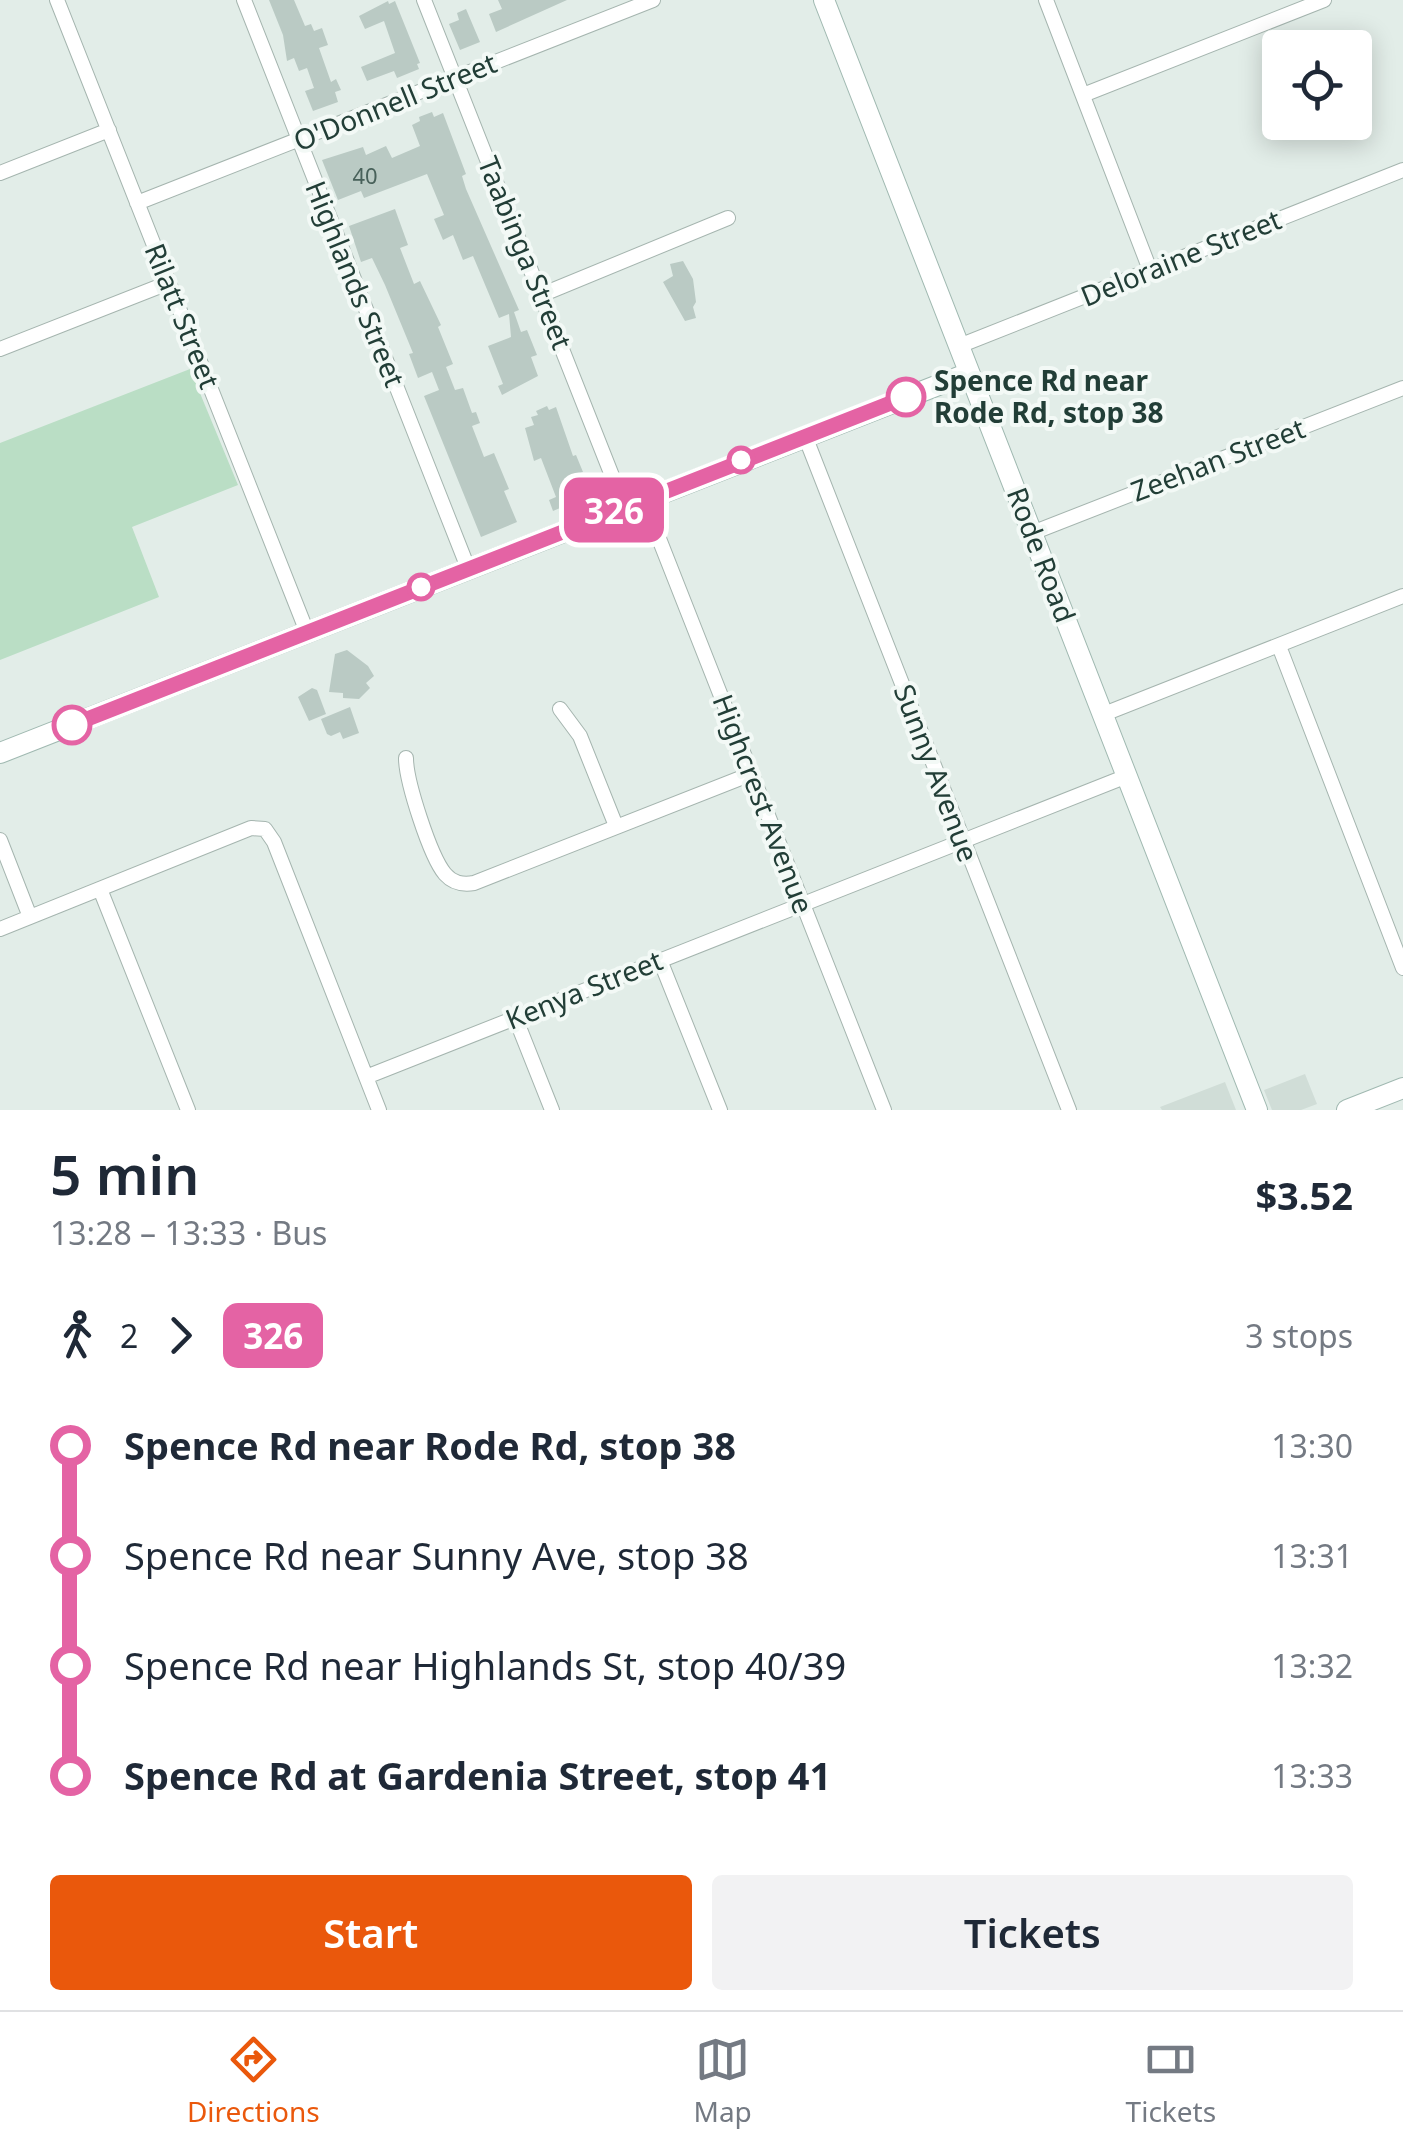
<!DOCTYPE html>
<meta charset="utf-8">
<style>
:root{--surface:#fff;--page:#f2f2f3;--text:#1f2937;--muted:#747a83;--line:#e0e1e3;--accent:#ea580c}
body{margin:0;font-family:"Noto Sans",sans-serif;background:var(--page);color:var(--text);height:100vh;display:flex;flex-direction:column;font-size:38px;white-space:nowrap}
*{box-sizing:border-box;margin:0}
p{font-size:32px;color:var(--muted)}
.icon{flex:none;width:55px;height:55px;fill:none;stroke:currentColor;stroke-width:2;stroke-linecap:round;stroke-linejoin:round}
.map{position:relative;height:1110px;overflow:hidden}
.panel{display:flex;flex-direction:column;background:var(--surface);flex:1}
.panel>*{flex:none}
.badge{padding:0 20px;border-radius:15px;font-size:35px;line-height:65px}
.fabs{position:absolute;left:1262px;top:30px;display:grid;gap:20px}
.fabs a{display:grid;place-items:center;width:110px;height:110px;border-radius:10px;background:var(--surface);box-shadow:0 5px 25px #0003;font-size:50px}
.map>.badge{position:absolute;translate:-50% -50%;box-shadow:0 0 0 5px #fff}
.legs{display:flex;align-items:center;gap:15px;height:110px;padding:0 50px;font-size:32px}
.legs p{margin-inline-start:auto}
.headline{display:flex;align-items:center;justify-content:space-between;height:170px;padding:0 50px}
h1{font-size:55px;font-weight:600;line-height:75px}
.action{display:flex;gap:20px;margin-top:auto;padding:20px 50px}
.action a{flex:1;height:115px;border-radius:10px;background:var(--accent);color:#fff;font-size:40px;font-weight:600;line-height:115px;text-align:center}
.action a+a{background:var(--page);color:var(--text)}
ul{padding:0 50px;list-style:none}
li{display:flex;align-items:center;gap:35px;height:110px;font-size:38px}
li i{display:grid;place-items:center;width:15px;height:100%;margin:0 12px;background:currentColor}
li i::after{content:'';width:25px;height:25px;margin:-12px;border:8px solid;border-radius:50%;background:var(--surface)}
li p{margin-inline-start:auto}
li:first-child i{background:linear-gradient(#0000 50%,currentColor 0)}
li:last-child i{background:linear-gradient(currentColor 50%,#0000 0)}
.menu{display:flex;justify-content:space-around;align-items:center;height:140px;border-top:2px solid var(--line);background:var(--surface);font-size:28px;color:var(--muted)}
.menu a{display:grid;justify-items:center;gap:5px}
.menu .current{color:var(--accent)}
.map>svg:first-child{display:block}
.built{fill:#d0ddd7}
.green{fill:#badec5}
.building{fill:#bacac4}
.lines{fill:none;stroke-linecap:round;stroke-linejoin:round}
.street-casing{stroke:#a5b5af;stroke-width:16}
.secondary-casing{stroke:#a0b9b1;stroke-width:22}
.street{stroke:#fff;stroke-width:14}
.secondary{stroke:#fff;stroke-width:20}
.line-1-casing{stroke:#fff;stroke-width:22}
.line-1{stroke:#e463a4;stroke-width:15}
.stop-1-dot{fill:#fff;stroke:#e463a4;stroke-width:5}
.labels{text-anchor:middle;stroke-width:8;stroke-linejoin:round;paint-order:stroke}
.number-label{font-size:22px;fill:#48615a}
.street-label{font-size:28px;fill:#223e37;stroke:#f3f9f6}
.stop-label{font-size:28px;font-weight:bold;fill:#223e37;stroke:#f3f9f6;text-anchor:start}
</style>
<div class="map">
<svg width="1403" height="1110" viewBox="0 0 1403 1110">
<rect width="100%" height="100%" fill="#e2ede8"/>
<path class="built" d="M1305 1074 1317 1104 1301 1110H1272L1264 1090Z
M1225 1082 1236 1110H1162L1160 1107Z"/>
<path class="green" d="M190 369 238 485 132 527 159 597 0 660V443Z"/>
<path class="building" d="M269 0H294L305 26 311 24 314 31 322 28 328 45 319 48 331 82 336 79 341 90 335 92 338 102 313 111 305 91 314 88 307 68 299 71 294 58 287 61 283 35Z
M498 0H567L496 32 489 14 502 9Z
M388 1 389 4 395 1 420 63 417 64 419 69 397 78 394 71 367 81 361 67 395 53 384 21 365 29 359 16Z
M466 9 480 42 460 50 449 24 459 20 457 13Z
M432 112 434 117 443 113 466 174 462 176 466 189 519 310 514 312 521 332 527 330 537 355 531 357 538 376 502 395 498 386 503 384 488 346 511 337 509 314 499 318 473 256 463 260 453 235 443 240 434 219 444 215 427 174 364 198 361 191 338 200 322 160 363 147 366 155 386 146 392 158 420 146 412 125 420 121 419 117Z
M395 209 408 245 400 248 414 284 420 281 441 325 438 327 453 364 446 367 455 390 463 388 472 413 476 412 480 423 472 426 484 457 494 453 509 489 504 491 517 522 481 537 424 396 439 390 432 372 418 378 409 354 413 353 385 285 372 258 361 262 349 226Z
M683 261 693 279 696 302 693 307 696 318 685 321 663 282 673 276 670 264Z
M547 406 549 410 556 407 573 456 576 455 583 472 577 474 586 497 553 511 549 500 556 497 541 458 534 461 525 428 534 425 531 417 538 415 536 411Z
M347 650 368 666 374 676 366 683 370 688 359 699 343 698V693L329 692 335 654Z
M312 688 317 690 326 714 309 721 298 697Z
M350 707 359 733 343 739 340 732 331 736 327 734 321 719Z"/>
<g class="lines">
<g class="street-casing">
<path id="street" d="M57 0 307 632
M244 0 468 568
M424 0 624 506
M1046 0 1150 270
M1083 95 1324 0
M0 173 109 130
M137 203 653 0
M541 295 728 218
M959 346 1403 170
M0 349 168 283
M805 436 1069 1110
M643 498 884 1110
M1032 533 1403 388
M1279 646 1403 968
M560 709 580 736 616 826
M1104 714 1403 596
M406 758C406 781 430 856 445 874 453 883 462 885 474 883L751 774
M0 840 30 917
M100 889 188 1110
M0 929 251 828 265 829 274 842 379 1110
M660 960 720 1110
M515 1017 552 1110
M366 1077 1127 776"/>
</g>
<g class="secondary-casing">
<path id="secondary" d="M824 0 1257 1110
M0 753 969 373
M1347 1110 1403 1088"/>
</g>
<use href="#street" class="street"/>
<use href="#secondary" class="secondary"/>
</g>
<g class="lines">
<g class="line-1-casing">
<path id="line-1" d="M72 725 906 397"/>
</g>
<use href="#line-1" class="line-1"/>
</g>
<g class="stop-1-dot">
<circle cx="906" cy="397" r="18"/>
<circle cx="741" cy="460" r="12"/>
<circle cx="421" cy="587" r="12"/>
<circle cx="72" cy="725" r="18"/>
</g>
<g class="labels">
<g class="number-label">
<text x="365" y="184">40</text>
</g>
<g class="street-label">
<text transform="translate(395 102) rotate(-22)" y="10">O'Donnell Street</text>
<text transform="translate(525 253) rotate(68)" y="10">Taabinga Street</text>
<text transform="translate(1181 258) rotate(-22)" y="10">Deloraine Street</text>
<text transform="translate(355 284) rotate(68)" y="10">Highlands Street</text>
<text transform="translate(182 316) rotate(68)" y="10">Rilatt Street</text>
<text transform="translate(1218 460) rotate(-21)" y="10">Zeehan Street</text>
<text transform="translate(1041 555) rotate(69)" y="10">Rode Road</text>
<text transform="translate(936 773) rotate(69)" y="10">Sunny Avenue</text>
<text transform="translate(763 804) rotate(69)" y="10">Highcrest Avenue</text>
<text transform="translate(584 990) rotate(-22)" y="10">Kenya Street</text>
</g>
<g class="stop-label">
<text x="934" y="391">Spence Rd near<tspan x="934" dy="32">Rode Rd, stop 38</tspan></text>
</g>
</g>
</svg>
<div class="fabs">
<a><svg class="icon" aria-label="locate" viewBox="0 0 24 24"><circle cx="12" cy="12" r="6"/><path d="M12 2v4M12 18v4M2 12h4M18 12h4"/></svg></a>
</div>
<b class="badge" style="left:614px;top:510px;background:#e463a4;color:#fff">326</b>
</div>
<section class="panel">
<div class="headline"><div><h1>5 min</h1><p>13:28 – 13:33 · Bus</p></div><b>$3.52</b></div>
<div class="legs"><svg class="icon" aria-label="walk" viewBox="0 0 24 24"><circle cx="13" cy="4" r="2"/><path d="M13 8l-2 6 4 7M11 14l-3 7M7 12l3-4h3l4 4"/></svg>2<svg class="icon" aria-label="forward" viewBox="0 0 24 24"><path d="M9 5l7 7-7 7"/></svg><b class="badge" style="background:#e463a4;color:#fff">326</b><p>3 stops</p></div>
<ul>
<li><i style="color:#e463a4"></i><b>Spence Rd near Rode Rd, stop 38</b><p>13:30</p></li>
<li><i style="color:#e463a4"></i><span>Spence Rd near Sunny Ave, stop 38</span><p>13:31</p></li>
<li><i style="color:#e463a4"></i><span>Spence Rd near Highlands St, stop 40/39</span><p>13:32</p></li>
<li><i style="color:#e463a4"></i><b>Spence Rd at Gardenia Street, stop 41</b><p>13:33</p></li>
</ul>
<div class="action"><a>Start</a><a>Tickets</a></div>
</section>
<nav class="menu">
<a class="current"><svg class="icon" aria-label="directions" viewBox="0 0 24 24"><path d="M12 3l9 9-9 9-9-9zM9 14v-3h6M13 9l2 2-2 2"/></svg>Directions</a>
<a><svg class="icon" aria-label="map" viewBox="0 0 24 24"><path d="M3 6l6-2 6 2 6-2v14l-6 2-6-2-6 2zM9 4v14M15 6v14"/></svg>Map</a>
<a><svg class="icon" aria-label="tickets" viewBox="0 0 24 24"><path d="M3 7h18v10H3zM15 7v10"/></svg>Tickets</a>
</nav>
